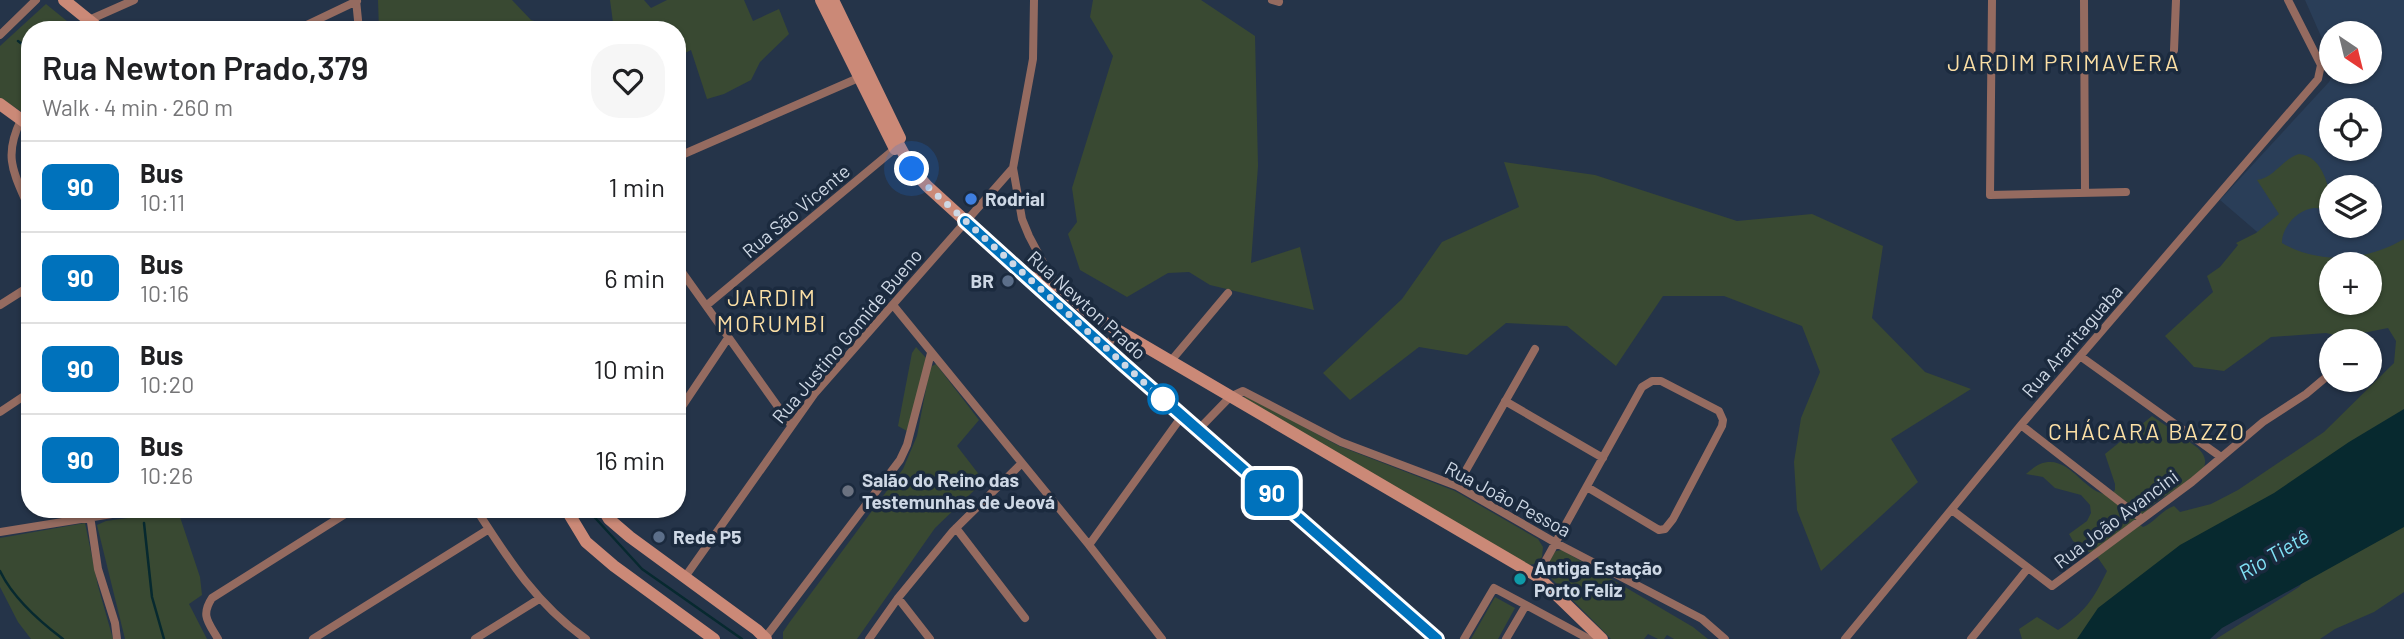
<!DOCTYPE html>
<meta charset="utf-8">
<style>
:root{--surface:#fff;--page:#f6f6f6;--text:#202124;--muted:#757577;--line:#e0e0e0}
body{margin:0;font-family:Barlow,sans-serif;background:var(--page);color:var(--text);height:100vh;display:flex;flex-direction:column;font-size:26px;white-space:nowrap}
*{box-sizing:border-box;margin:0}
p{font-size:23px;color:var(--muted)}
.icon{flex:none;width:38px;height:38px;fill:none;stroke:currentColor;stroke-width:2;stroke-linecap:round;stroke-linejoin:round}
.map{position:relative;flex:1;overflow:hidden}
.drawer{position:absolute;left:21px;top:21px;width:665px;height:497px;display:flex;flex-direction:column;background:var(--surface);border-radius:28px;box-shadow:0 2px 5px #0004}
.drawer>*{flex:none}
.badge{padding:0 14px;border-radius:10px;font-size:24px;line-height:46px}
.needle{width:46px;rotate:145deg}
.fabs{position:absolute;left:2319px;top:21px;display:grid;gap:14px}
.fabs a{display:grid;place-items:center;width:63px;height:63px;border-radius:50%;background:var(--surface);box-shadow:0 2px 5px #0004;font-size:35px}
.you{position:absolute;width:35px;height:35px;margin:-18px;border:5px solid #fff;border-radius:50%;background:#1a73e8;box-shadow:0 0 0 10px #1a73e833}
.map>.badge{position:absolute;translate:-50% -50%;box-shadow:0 0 0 4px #fff}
.round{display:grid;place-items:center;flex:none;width:74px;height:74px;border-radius:28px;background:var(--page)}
.summary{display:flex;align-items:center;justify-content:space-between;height:119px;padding:0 21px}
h1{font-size:33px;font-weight:600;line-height:52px}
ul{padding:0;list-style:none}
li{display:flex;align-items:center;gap:21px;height:91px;padding:0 21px;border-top:2px solid var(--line)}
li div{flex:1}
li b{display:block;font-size:26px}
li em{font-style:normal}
li .badge{min-width:77px;font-weight:700;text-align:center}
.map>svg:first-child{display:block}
.built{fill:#2a3e58;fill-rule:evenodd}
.green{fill:#394932;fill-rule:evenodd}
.water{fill:#07292f}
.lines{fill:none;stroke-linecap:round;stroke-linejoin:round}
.stream{stroke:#07292f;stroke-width:2.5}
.street{stroke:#956b60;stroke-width:8}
.secondary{stroke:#cb8977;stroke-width:12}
.line-casing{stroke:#fff;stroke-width:16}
.line{stroke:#0072bc;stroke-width:10}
.walk{stroke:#ced8e5;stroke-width:7;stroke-dasharray:0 12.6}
.shop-dot{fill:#3f7fe0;stroke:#1b2a3e;stroke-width:2.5}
.service-dot{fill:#5c6f8a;stroke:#1b2a3e;stroke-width:2.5}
.stop-dot{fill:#fff;stroke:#0072bc;stroke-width:3.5}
.worship-dot{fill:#6b7280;stroke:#1b2a3e;stroke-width:2.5}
.culture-dot{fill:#0f9aa8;stroke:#1b2a3e;stroke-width:2.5}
.labels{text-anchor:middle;stroke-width:7;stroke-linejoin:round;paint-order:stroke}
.poi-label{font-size:19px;font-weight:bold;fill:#ced8e5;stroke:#1b2a3e;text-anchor:start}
.street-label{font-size:19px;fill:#ced8e5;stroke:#1b2a3e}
.water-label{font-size:21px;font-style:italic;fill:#80e1f6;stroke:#1b2a3e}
.quarter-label{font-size:23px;letter-spacing:2px;fill:#fbdfa5;stroke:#1b2a3e}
</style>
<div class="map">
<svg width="2404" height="639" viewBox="0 0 2404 639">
<rect width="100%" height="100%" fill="#253449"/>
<path class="built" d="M2305 0H2404V252L2298 267 2220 200 2329 82 2334 72H2370V33H2331V59ZM2331 110H2370V149H2331ZM2331 187H2370V226H2331Z"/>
<path class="green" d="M378 0H512L531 20 565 30H379Z
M610 0H644L651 8 667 0H744L753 21 779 9 789 34 760 62 751 80 724 94 707 99 691 50 677 57V30H614Z
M1093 0H1201L1255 36 1258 166 1251 263 1300 247 1314 310 1210 285 1189 272 1168 273 1127 297 1080 270 1068 234 1077 222 1072 188 1113 56 1090 17Z
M46 4 78 30H30V117L0 98V46Z
M2299 154C2324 156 2331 191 2331 212 2326 210 2319 208 2314 208 2298 209 2281 228 2282 243 2320 265 2366 261 2404 239V430L2108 639H2022L2019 629 2037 617 2058 630C2085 612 2093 600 2107 571L2098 558 2073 541 2069 534 2087 521 2091 513 2090 505 2081 495 2055 488 2043 477 2026 474C2030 471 2035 466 2040 464 2071 452 2085 498 2111 494L2115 490V484L2105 454 2152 416 2198 448C2230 481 2144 490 2140 525L2143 527C2155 522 2162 510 2174 506L2180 512 2211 504 2238 490 2324 432 2394 363 2396 341 2388 328 2343 337 2326 333 2271 337 2224 371 2194 367 2165 336 2213 292 2207 276 2220 267 2238 245 2236 243 2256 233 2279 214 2257 180C2274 178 2282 159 2299 154ZM2331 264H2370V303H2331Z
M1504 162 1595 175 1737 221 1812 214 1883 246 1872 318 1925 372 1971 389 1891 439 1918 482 1821 571 1797 510 1794 462 1801 418 1820 372 1802 326 1724 296H1663L1616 366 1567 326 1506 323 1467 355 1419 347 1350 400 1323 373 1402 299 1442 242 1519 207Z
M916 347 927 359 907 431 898 426 912 353Z
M936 364 979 420 957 446 984 481 935 528 857 639H783V632L789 623 903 469 917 436 929 373 932 366Z
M1247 396 1339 446 1455 491 1538 539 1543 547 1542 557 1534 564 1529 565 1242 397Z
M178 511 200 577 202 595 189 604 207 639H125L97 525 106 521Z
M85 523 98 586 113 639H31L18 622 0 587V538Z
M2404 525V592L2374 612 2335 629 2320 639H2216L2299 587 2306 578Z
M1562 550 1693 627 1708 639H1674L1667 635 1664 639H1658L1648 634 1644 639H1611L1550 577C1547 568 1549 557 1556 551Z
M1495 597 1515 608 1498 639H1471Z"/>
<path class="water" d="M2404 409V527L2222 628 2210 639H2077L2098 608 2180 545 2274 493 2349 442Z"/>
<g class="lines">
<path class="stream" d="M18 41 30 50
M587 509 642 569 742 639
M144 523 152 597 164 639
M0 571C13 598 39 621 63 639"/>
<path class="street" d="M356 0 359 30
M1034 0 1033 59 1013 168 1022 219 1029 236 1048 272 1059 285
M1272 0 1279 2
M1992 0 1990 195 2126 192
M2084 0 2085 192
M89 20 134 0
M296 30 357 1
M0 35 36 0
M2174 50 2176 0
M21 120C2 158 15 175 30 211
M677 157 863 76
M677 265 791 425
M0 305 30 286
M707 305 897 147
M893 305 1089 545 1162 639
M2365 341 2366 340
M1105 348 1118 331
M2080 356 2221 457
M1170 362 1228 293
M1505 401 1603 458
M0 412 30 392
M677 414 728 338
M2021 425 2142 519
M1198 430 1230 397 1243 391 1341 442 1457 486 1556 543 1702 619 1725 639
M1457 486 1535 349
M89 509 98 569 115 623 117 639
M476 509C508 559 537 605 586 639
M1952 510 2052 586 2192 482 2263 422 2306 394 2331 373
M956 528 1025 618
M0 532 143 509
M1089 545 1182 416
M1537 576 1642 387 1652 381H1661L1719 411 1723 420 1722 426 1673 519 1665 529 1659 530 1587 487
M685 577 815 393 1013 168
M898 598 930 639
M1526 605 1589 639
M765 638 900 460 907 445 931 353
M218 639C209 623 200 616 212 598L353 509
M313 639 489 529
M475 639 539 599
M869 639 898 598 953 531 1021 464
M1464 639 1494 588 1526 605 1506 639
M1845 639 2021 425 2318 79 2321 65 2288 0
M1971 639 2028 568"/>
<path class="secondary" d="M64 0 101 30
M821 0 895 149
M833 0 900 138
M0 104 30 126
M899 145 912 169 927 186 1105 348 1437 639
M1030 277 1061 287 1086 310 1102 321 1537 576 1602 639
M566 509 586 542 614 566 714 639
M603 509 609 519 630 537 757 630 766 639"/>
</g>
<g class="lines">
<g class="line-casing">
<path id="line" d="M965 221 1122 363 1437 639"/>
</g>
<use href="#line" class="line"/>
<path class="walk" d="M912 169 927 186 1169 405 1163 399"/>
</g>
<circle class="shop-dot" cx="971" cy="199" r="7"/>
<g class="service-dot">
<circle cx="1008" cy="281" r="7"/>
<circle cx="659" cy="537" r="7"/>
</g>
<circle class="stop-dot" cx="1163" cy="399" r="14"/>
<circle class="worship-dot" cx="848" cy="491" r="7"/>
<circle class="culture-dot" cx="1520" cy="579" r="7"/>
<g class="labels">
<g class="poi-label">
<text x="985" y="206">Rodrial</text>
<text x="994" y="288" text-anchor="end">BR</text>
<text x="862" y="487">Salão do Reino das<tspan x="862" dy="22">Testemunhas de Jeová</tspan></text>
<text x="673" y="544">Rede P5</text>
<text x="1534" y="575">Antiga Estação<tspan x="1534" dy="22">Porto Feliz</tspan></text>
</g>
<g class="street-label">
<text transform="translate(796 211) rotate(-40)" y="7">Rua São Vicente</text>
<text transform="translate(1087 305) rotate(42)" y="7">Rua Newton Prado</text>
<text transform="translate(847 336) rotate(-50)" y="7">Rua Justino Gomide Bueno</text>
<text transform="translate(2072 341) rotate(-49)" y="7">Rua Araritaguaba</text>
<text transform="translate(1508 499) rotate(28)" y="7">Rua João Pessoa</text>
<text transform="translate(2116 519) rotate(-37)" y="7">Rua João Avancini</text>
</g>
<g class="water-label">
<text transform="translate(2274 555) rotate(-31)" y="7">Rio Tietê</text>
</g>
<g class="quarter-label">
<text x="2064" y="71">JARDIM PRIMAVERA</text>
<text x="772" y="306">JARDIM<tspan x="772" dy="26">MORUMBI</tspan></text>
<text x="2147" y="440">CHÁCARA BAZZO</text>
</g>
</g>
</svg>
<div class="fabs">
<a><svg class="needle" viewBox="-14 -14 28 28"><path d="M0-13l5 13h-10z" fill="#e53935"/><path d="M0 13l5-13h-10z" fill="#757577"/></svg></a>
<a><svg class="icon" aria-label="locate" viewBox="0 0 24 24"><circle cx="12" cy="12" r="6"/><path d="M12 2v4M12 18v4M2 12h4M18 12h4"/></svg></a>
<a><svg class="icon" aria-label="layers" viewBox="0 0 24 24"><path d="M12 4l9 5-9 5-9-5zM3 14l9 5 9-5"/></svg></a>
<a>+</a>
<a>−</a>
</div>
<div class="you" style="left:912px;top:169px"></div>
<b class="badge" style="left:1272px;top:493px;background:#0072bc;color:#fff">90</b>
<section class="drawer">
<div class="summary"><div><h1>Rua Newton Prado,379</h1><p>Walk · 4 min · 260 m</p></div><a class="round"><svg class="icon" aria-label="heart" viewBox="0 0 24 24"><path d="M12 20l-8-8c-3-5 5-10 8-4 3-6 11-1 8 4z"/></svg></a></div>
<ul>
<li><span class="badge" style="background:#0072bc;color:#fff">90</span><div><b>Bus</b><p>10:11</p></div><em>1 min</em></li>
<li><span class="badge" style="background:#0072bc;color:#fff">90</span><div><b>Bus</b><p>10:16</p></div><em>6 min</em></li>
<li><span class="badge" style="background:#0072bc;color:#fff">90</span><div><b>Bus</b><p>10:20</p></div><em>10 min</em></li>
<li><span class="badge" style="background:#0072bc;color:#fff">90</span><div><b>Bus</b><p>10:26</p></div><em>16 min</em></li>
</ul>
</section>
</div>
